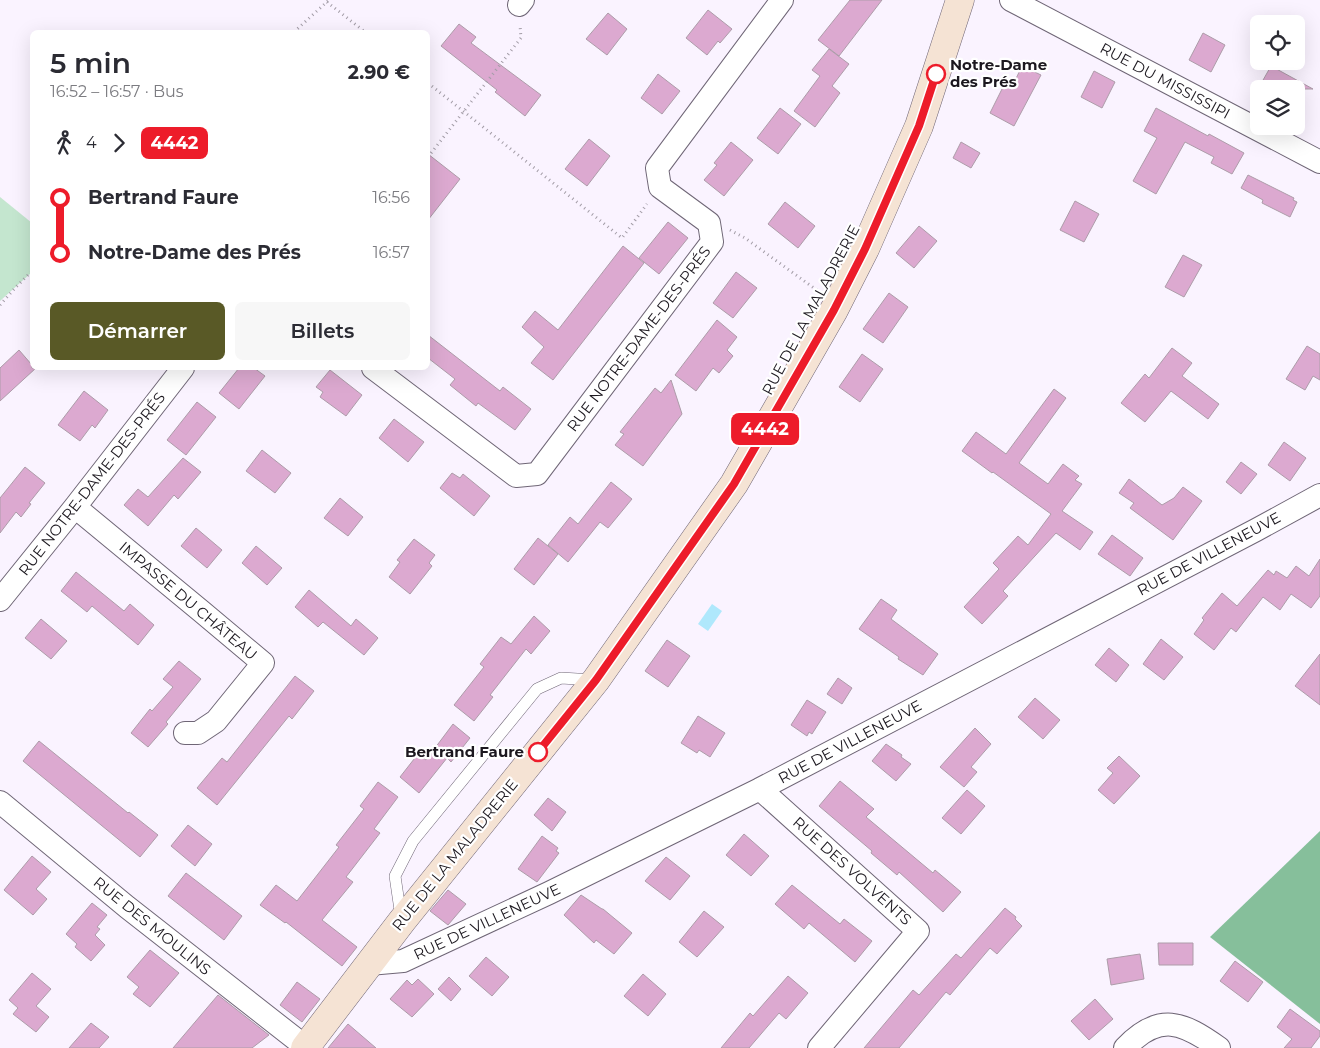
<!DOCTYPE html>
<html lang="fr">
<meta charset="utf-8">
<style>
:root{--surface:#fff;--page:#f7f7f7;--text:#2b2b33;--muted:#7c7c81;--accent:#595926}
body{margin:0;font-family:Montserrat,sans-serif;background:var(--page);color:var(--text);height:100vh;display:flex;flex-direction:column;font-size:19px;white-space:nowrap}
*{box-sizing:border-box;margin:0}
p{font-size:16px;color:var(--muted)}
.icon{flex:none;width:28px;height:28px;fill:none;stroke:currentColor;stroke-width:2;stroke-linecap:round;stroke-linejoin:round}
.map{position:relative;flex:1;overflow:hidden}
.drawer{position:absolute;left:30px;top:30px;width:400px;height:340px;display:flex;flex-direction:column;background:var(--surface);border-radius:8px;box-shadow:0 5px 20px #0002}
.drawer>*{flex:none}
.badge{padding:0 10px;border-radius:8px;font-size:18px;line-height:32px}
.tools{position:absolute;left:1250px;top:15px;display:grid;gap:10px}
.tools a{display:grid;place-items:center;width:55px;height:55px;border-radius:8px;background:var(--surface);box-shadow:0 5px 20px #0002;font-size:25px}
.map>.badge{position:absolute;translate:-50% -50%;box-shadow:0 0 0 2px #fff}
.legs{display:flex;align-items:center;gap:8px;height:55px;padding:0 20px;font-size:16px}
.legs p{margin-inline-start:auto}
.headline{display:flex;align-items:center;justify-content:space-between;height:85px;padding:0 20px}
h1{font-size:28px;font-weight:600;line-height:38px}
.cta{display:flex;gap:10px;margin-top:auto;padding:10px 20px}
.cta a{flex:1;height:58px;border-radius:8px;background:var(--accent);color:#fff;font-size:20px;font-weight:600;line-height:58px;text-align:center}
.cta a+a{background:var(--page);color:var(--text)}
ul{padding:0 20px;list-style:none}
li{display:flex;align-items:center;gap:18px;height:55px;font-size:19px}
li i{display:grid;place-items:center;width:8px;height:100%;margin:0 6px;background:currentColor}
li i::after{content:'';width:12px;height:12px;margin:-6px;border:4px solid;border-radius:50%;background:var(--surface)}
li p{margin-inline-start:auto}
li:first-child i{background:linear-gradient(#0000 50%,currentColor 0)}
li:last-child i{background:linear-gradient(currentColor 50%,#0000 0)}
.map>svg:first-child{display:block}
.green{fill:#c4e6cf}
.forest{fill:#86bf9b}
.water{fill:#afe8fc}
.building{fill:#dca9d0;stroke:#ad9ca9}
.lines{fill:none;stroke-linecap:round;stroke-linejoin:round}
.service-casing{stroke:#6f6676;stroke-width:12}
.minor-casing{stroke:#6f6676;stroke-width:24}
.secondary-casing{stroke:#6f6676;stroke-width:29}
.path{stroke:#a39da7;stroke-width:3;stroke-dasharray:1 4;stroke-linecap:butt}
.service{stroke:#fff;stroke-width:11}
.minor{stroke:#fff;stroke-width:22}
.secondary{stroke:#f5e3d4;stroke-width:28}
.line-1-casing{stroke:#fff;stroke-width:11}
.line-1{stroke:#ed1c2a;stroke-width:8}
.stop-1-dot{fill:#fff;stroke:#ed1c2a;stroke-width:2.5}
.labels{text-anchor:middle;stroke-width:4.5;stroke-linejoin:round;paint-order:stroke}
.stop-label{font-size:15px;font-weight:bold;fill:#1c181f;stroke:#fff;text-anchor:start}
.street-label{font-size:15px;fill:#1c181f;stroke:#fff}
</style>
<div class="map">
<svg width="1320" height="1048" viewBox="0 0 1320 1048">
<rect width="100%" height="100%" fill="#faf3ff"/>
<path class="green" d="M0 197 32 223V272L0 301Z"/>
<path class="forest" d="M1320 831V1024L1210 937Z"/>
<path class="water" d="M712 604 722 611 708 631 698 624Z"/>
<path class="building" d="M850 0H882L839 56 818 40Z
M708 10 732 29 720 43 718 41 707 55 686 38Z
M608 13 627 29 607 55 586 39Z
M459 24 476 37 471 43 541 95 525 116 495 92 497 90 441 46Z
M1203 33 1225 45 1211 72 1189 60Z
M829 49 849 64 832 86 840 93 815 127 794 111 820 76 812 70Z
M1022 66 1041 75 1014 126 990 113 1004 85 1011 89Z
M1271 66 1313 89H1258Z
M1094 71 1115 82 1102 108 1081 97Z
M658 74 680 91 662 114 641 98Z
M780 108 801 124 778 154 757 138Z
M1156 108 1208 136 1209 134 1244 153 1232 174 1211 163 1214 157 1185 142 1156 194 1133 181 1157 138 1144 131Z
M589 139 610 156 587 186 565 169Z
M731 142 753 160 724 196 704 180 717 165 714 163Z
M961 142 980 153 971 168 953 158Z
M428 154 460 179 428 220Z
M1248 175 1294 198 1293 200 1297 202 1290 217 1262 203 1263 200 1241 188Z
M1075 201 1099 214 1084 242 1060 230Z
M785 202 815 226 798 248 768 224Z
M668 222 688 238 659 274 639 258Z
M919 226 937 241 914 268 896 253Z
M623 246 644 263 553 380 531 363 544 347 522 327 535 311 558 330Z
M1183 255 1202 265 1184 297 1165 287Z
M736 272 757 288 733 318 713 303Z
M889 293 908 307 883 343 863 329Z
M717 320 737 337 727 350 733 356 719 373 713 368 696 391 675 375Z
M428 335 500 391 503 387 531 409 515 430 478 403 476 406 450 385 455 379 428 358Z
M1307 346 1320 354V380L1313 376 1305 390 1286 379Z
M1172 348 1192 363 1182 376 1219 404 1208 419 1171 391 1145 422 1121 403 1145 374 1149 378Z
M19 350 32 365V368H36L0 401V368Z
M862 354 883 369 860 402 839 387Z
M239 368H254L265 376 239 409 219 393Z
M330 370 362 395 346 416 320 397 323 392 316 387Z
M671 380 682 414 643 466 615 445 624 434 620 432 655 388 661 393Z
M1054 389 1066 398 1019 463 1048 484 1063 464 1079 476 1075 480 1082 484 1062 511 1093 532 1080 550 1056 533 1003 591 1008 596 982 624 964 607 999 569 993 563 1018 536 1028 545 1051 514 993 472 992 473 962 451 976 432 1006 454Z
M84 391 108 410 95 428 92 425 80 441 58 425Z
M197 402 216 417 186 455 167 440Z
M394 419 424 442 408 462 379 438Z
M1284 442 1306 458 1290 481 1268 465Z
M262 450 291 473 275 493 246 471Z
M183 458 201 472 178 499 174 495 148 526 124 505 138 489 148 497Z
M1241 462 1257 474 1241 494 1226 482Z
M25 467 45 483 29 503 31 504 21 517 16 512 0 533V498Z
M452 473 460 478 463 474 490 496 474 516 440 488Z
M1129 479 1162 505 1174 498 1183 487 1202 501 1173 540 1130 508 1134 503 1119 493Z
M611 482 632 499 608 528 600 522 568 562 548 545 570 517 578 524Z
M340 498 363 517 348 536 324 518Z
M196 528 222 550 207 568 181 546Z
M1112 535 1143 558 1130 576 1098 554Z
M538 538 558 554 534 585 514 569Z
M414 539 435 555 429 563 432 566 410 594 389 577 400 562 397 560Z
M256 546 282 568 267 585 242 563Z
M1320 559V596L1311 608 1291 594 1280 610 1263 597 1236 632 1231 628 1214 650 1194 634 1204 620 1202 618 1222 593 1237 606 1268 570 1274 575 1276 571 1287 578 1296 566 1309 576Z
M76 572 124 611 130 604 154 625 138 645 92 606 87 612 61 591Z
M309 590 351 626 356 619 377 637 378 638 364 655 323 622 318 627 295 607Z
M881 599 897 610 891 619 938 654 923 675 898 659 899 657 859 629Z
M534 616 550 631 531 654 526 649 490 695 493 697 474 721 454 705 484 667 480 664 501 637 511 644Z
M41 619 67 641 51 659 25 638Z
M1161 639 1183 657 1164 680 1143 664Z
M667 640 690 656 668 687 645 671Z
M1109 648 1129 665 1116 682 1095 665Z
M1320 654V705L1295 686Z
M179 661 201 679 166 722 168 724 148 747 131 733 150 709 152 711 173 687 163 679Z
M295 676 314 691 292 719 289 716 217 805 197 788 222 758 227 762Z
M838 678 852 688 842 704 827 694Z
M1035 698 1060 720 1043 739 1018 717Z
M807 700 826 712 812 734 809 732 807 736 791 725Z
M698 716 725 733 710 757 699 750 697 753 681 743Z
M453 724 470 738 451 762 447 758 419 793 400 777 418 754 426 760Z
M975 728 991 744 971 767 977 772 964 787 940 767Z
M39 741 128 813 129 812 158 835 140 857 23 761Z
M886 744 902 755 901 757 911 764 896 781 872 761Z
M1119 756 1140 776 1114 804 1098 790 1113 773 1107 768Z
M840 781 874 809 866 817 933 873 935 870 961 892 943 912 899 872 897 875 871 853 872 851 819 806Z
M378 782 398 797 374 829 380 833 346 877 353 882 322 920 357 947 342 966 286 922 285 923 260 905 276 885 297 901 339 847 336 845 364 809 360 806Z
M967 790 985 806 961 834 942 818Z
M548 798 566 812 552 831 534 815Z
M188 825 212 844 195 866 171 846Z
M744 834 769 856 751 876 726 855Z
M542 836 558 848 556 851 559 853 537 882 518 869Z
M32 856 51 872 36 889 47 899 33 915 4 890Z
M666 857 690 876 670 900 645 881Z
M186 873 242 916 224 940 168 896Z
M792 885 840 924 844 919 872 941 855 962 809 923 804 929 775 904Z
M448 890 466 904 448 925 430 911Z
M581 895 602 909H603L632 933 614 954 596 940 594 943 564 915Z
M92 903 107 915 97 927 100 929 95 935 105 945 91 961 75 947 77 944 66 934Z
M1005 908 1016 917 1015 919 1022 926 997 954 990 948 950 995 946 992 899 1048H864L913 990 919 995 956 954 961 958Z
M704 911 724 927 697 957 679 942Z
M1158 943H1193V965H1159Z
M150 950 179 973 150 1007 133 994 139 987 127 977Z
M1140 954 1144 979 1111 985 1107 959Z
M486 957 509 977 492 996 469 976Z
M1235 961 1263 982 1248 1002 1220 981Z
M32 973 51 989 36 1006 49 1017 36 1032 13 1014 18 1008 9 1000Z
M643 974 666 994 648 1016 624 996Z
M788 976 808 993 786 1019 779 1013 749 1048H721L750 1013 753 1016Z
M449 977 461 989 451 1001 438 989Z
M418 979 434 994 412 1017 390 999 407 980 412 985Z
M297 982 320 999 302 1022 280 1005Z
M218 995 269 1035 252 1048H173Z
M1095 999 1113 1019 1089 1040 1071 1021Z
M1290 1009 1320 1031V1036L1311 1048H1284L1292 1039 1277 1027Z
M91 1023 109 1037 99 1048H69Z
M348 1024 376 1048H328Z"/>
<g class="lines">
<g class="service-casing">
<path id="service" d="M401 917 395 876 413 841 537 689 561 678 594 680"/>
</g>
<g class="minor-casing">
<path id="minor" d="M1011 0 1320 162
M519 5 523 0
M373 368 516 476 537 474 712 242 709 223 660 187 657 168 782 0
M75 507 201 611 263 663 216 721 198 733H185
M0 600 75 507 183 368
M760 789 918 931 819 1048
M0 802 127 907 307 1048
M369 964 403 961 549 893 760 789 1256 530 1320 495
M1125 1048C1159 1012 1183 1022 1219 1048"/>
</g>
<g class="secondary-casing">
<path id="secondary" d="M305 1048 402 921 596 680 734 484 834 310 865 249 919 126 960 0"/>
</g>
<path class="path" d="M327 2 365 32
M294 32 329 0
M428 83 622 238 647 204
M428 157 521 38 520 25
M730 230 745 238 818 291
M0 305 16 287 32 271"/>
<use href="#service" class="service"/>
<use href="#minor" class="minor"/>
<use href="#secondary" class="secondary"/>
</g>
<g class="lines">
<g class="line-1-casing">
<path id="line-1" d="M538 752 596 680 734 484 834 310 865 249 919 126 936 74"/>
</g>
<use href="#line-1" class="line-1"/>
</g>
<g class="stop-1-dot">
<circle cx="936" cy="74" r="9"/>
<circle cx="538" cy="752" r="9"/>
</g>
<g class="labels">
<g class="stop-label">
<text x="950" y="70">Notre-Dame<tspan x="950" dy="17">des Prés</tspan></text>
<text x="524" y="757" text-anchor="end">Bertrand Faure</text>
</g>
<g class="street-label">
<text transform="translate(1165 81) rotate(28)" y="5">RUE DU MISSISSIPI</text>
<text transform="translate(811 310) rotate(-62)" y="5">RUE DE LA MALADRERIE</text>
<text transform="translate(639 339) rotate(-53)" y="5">RUE NOTRE-DAME-DES-PRÉS</text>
<text transform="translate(92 484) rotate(-52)" y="5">RUE NOTRE-DAME-DES-PRÉS</text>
<text transform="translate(1209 554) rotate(-28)" y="5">RUE DE VILLENEUVE</text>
<text transform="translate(188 601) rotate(40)" y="5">IMPASSE DU CHÂTEAU</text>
<text transform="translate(850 742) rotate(-28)" y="5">RUE DE VILLENEUVE</text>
<text transform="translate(455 855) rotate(-51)" y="5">RUE DE LA MALADRERIE</text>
<text transform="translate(852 871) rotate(42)" y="5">RUE DES VOLVENTS</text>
<text transform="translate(487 922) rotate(-25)" y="5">RUE DE VILLENEUVE</text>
<text transform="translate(152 926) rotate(39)" y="5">RUE DES MOULINS</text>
</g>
</g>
</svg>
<div class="tools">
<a><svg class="icon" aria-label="locate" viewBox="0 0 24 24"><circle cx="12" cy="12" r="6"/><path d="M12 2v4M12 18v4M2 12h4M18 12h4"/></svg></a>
<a><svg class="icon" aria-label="layers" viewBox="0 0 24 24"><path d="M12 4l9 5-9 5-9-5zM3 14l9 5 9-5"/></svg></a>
</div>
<b class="badge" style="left:765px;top:429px;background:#ed1c2a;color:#fff">4442</b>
<section class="drawer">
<div class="headline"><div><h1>5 min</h1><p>16:52 – 16:57 · Bus</p></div><b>2.90 €</b></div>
<div class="legs"><svg class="icon" aria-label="walk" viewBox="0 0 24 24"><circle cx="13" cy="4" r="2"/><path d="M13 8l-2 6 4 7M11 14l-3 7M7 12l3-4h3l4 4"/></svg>4<svg class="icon" aria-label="forward" viewBox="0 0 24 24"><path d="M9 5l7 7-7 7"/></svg><b class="badge" style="background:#ed1c2a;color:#fff">4442</b></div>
<ul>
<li><i style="color:#ed1c2a"></i><b>Bertrand Faure</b><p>16:56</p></li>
<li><i style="color:#ed1c2a"></i><b>Notre-Dame des Prés</b><p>16:57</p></li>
</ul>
<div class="cta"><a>Démarrer</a><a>Billets</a></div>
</section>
</div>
